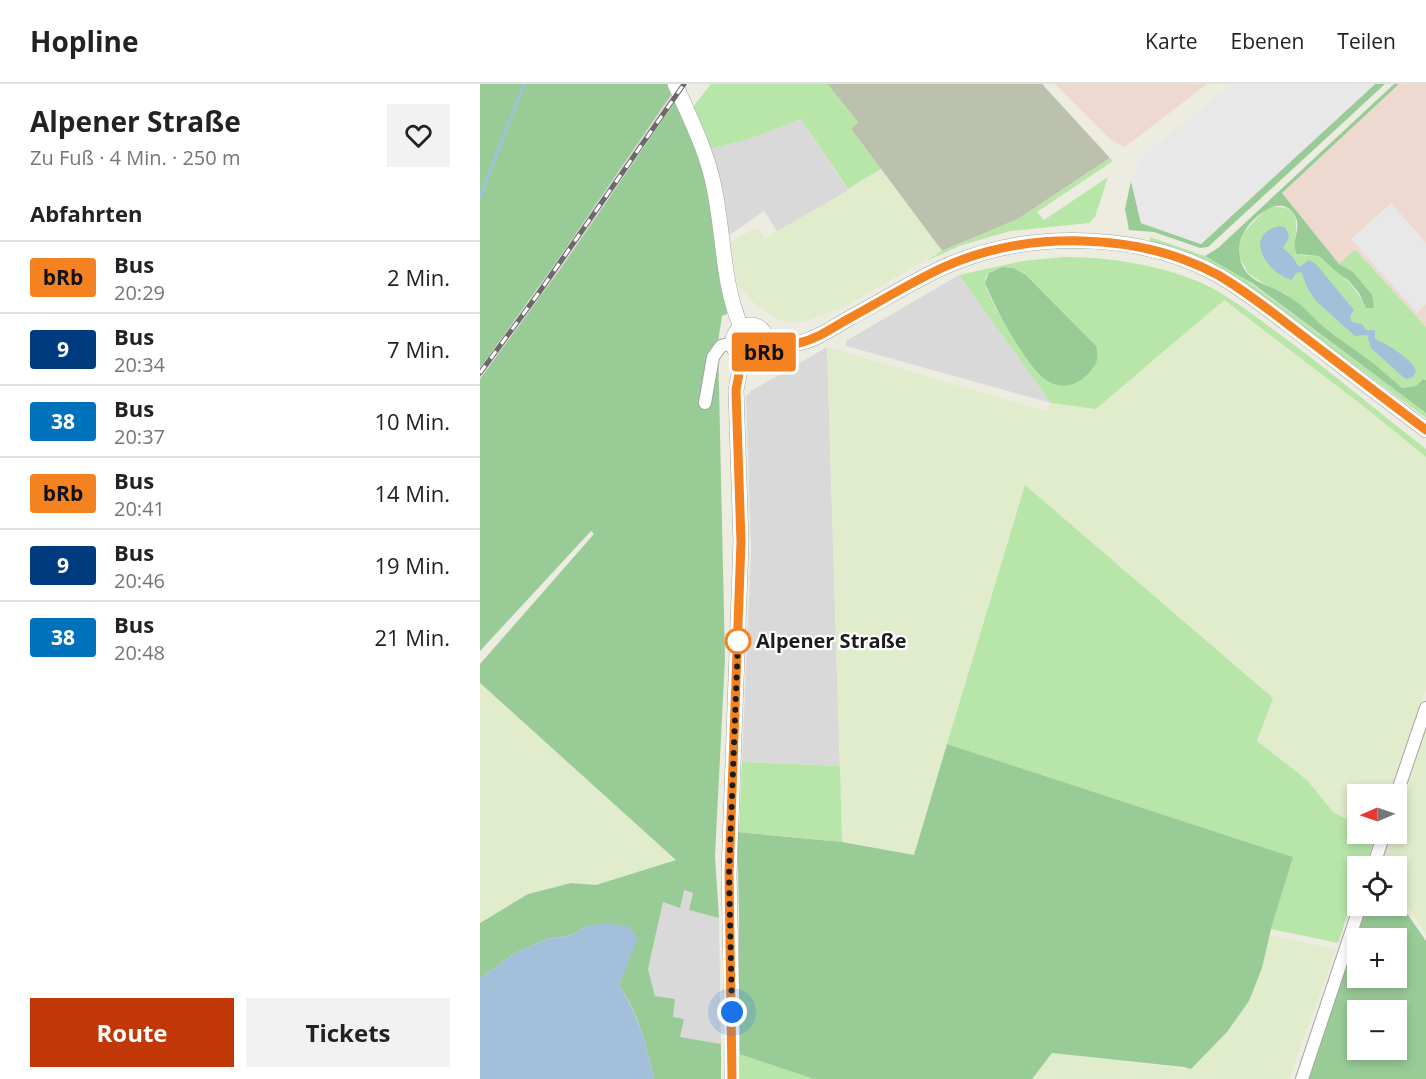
<!DOCTYPE html>
<html lang="de">
<meta charset="utf-8">
<style>
:root{--surface:#fff;--page:#f2f2f2;--text:#222;--muted:#767676;--line:#e0e0e0;--accent:#c13707}
body{margin:0;font-family:"Open Sans",sans-serif;background:var(--page);color:var(--text);height:100vh;display:flex;flex-direction:column;font-size:22px;white-space:nowrap}
*{box-sizing:border-box;margin:0}
p{font-size:20px;color:var(--muted)}
.icon{flex:none;width:33px;height:33px;fill:none;stroke:currentColor;stroke-width:2;stroke-linecap:round;stroke-linejoin:round}
.map{position:relative;flex:1;overflow:hidden}
.sheet{display:flex;flex-direction:column;background:var(--surface);width:480px}
.sheet>*{flex:none}
.badge{padding:0 12px;border-radius:4px;font-size:21px;line-height:39px}
.needle{width:39px;rotate:268deg}
.tools{position:absolute;left:867px;top:700px;display:grid;gap:12px}
.tools a{display:grid;place-items:center;width:60px;height:60px;border-radius:0px;background:var(--surface);box-shadow:0 3px 9px #0003;font-size:30px}
.you{position:absolute;width:30px;height:30px;margin:-15px;border:4px solid #fff;border-radius:50%;background:#1a73e8;box-shadow:0 0 0 9px #1a73e833}
.map>.badge{position:absolute;translate:-50% -50%;box-shadow:0 0 0 3px #fff}
h2{padding:0 30px;font-size:22px;line-height:54px}
.round{display:grid;place-items:center;flex:none;width:63px;height:63px;border-radius:0px;background:var(--page)}
.summary{display:flex;align-items:center;justify-content:space-between;height:102px;padding:0 30px}
h1{font-size:28px;font-weight:700;line-height:45px}
.primary-button{display:flex;gap:12px;margin-top:auto;padding:12px 30px}
.primary-button a{flex:1;height:69px;border-radius:0px;background:var(--accent);color:#fff;font-size:24px;font-weight:700;line-height:69px;text-align:center}
.primary-button a+a{background:var(--page);color:var(--text)}
ul{padding:0;list-style:none}
li{display:flex;align-items:center;gap:18px;height:72px;padding:0 30px;border-top:2px solid var(--line)}
li div{flex:1}
li b{display:block;font-size:22px}
li em{font-style:normal}
li .badge{min-width:66px;font-weight:700;text-align:center}
header{display:flex;align-items:center;gap:36px;box-sizing:border-box;height:84px;padding:0 30px;background:var(--surface);border-bottom:2px solid var(--line)}
header strong{font-size:28px}
nav{display:flex;gap:33px;margin-inline-start:auto;font-size:21px}
main{display:flex;flex:1;min-height:0}
.map>svg:first-child{display:block}
.residential{fill:#dad9d9}
.commercial{fill:#eed9d1}
.industrial{fill:#e6d4de}
.construction{fill:#bcc1ad}
.farmland{fill:#e1eccd}
.grass{fill:#b7e6a8;fill-rule:evenodd}
.forest{fill:#99cb97;fill-rule:evenodd}
.parking{fill:#e8e8e8}
.water{fill:#a3bfda}
.lines{fill:none;stroke-linecap:round;stroke-linejoin:round}
.stream{stroke:#a3bfda;stroke-width:3}
.minor-casing{stroke:#a3a3a3;stroke-width:14}
.tertiary-casing{stroke:#a3a3a3;stroke-width:16}
.minor{stroke:#fff;stroke-width:12}
.tertiary{stroke:#fff;stroke-width:15}
.rail-casing{stroke:#6a6a6a;stroke-width:5}
.rail{stroke:#fff;stroke-width:3;stroke-dasharray:9;stroke-linecap:butt}
.line-casing{stroke:#fff;stroke-width:14}
.line{stroke:#f58220;stroke-width:9}
.walk{stroke:#1c1c1c;stroke-width:6;stroke-dasharray:0 10.8}
.stop-dot{fill:#fff;stroke:#f58220;stroke-width:3}
.labels{text-anchor:middle;stroke-width:4.5;stroke-linejoin:round;paint-order:stroke}
.stop-label{font-size:20px;font-weight:bold;fill:#1c1c1c;stroke:#fff;text-anchor:start}
</style>
<header>
<strong>Hopline</strong>
<nav><a>Karte</a><a>Ebenen</a><a>Teilen</a></nav>
</header>
<main>
<section class="sheet">
<div class="summary"><div><h1>Alpener Straße</h1><p>Zu Fuß · 4 Min. · 250 m</p></div><a class="round"><svg class="icon" aria-label="heart" viewBox="0 0 24 24"><path d="M12 20l-8-8c-3-5 5-10 8-4 3-6 11-1 8 4z"/></svg></a></div>
<h2>Abfahrten</h2>
<ul>
<li><span class="badge" style="background:#f58220;color:#111">bRb</span><div><b>Bus</b><p>20:29</p></div><em>2 Min.</em></li>
<li><span class="badge" style="background:#003b80;color:#fff">9</span><div><b>Bus</b><p>20:34</p></div><em>7 Min.</em></li>
<li><span class="badge" style="background:#0072bc;color:#fff">38</span><div><b>Bus</b><p>20:37</p></div><em>10 Min.</em></li>
<li><span class="badge" style="background:#f58220;color:#111">bRb</span><div><b>Bus</b><p>20:41</p></div><em>14 Min.</em></li>
<li><span class="badge" style="background:#003b80;color:#fff">9</span><div><b>Bus</b><p>20:46</p></div><em>19 Min.</em></li>
<li><span class="badge" style="background:#0072bc;color:#fff">38</span><div><b>Bus</b><p>20:48</p></div><em>21 Min.</em></li>
</ul>
<div class="primary-button"><a>Route</a><a>Tickets</a></div>
</section>
<div class="map">
<svg width="946" height="995" viewBox="0 0 946 995">
<rect width="100%" height="100%" fill="#edece1"/>
<path class="residential" d="M321 35 368 106 299 150 284 127 248 152 229 65 269 55Z
M479 191 571 319 366 262V257Z
M347 263 360 682 262 678 271 465 266 313 271 307Z
M203 806 213 809 209 826 239 834 241 960 199 953 193 933 175 912 168 885 183 818Z"/>
<path class="commercial" d="M575 0H727L645 63 630 55Z
M919 0H946V243L875 165 859 180 802 109Z"/>
<path class="industrial" d="M198 0H207L81 184 0 295V284L75 180Z"/>
<path class="construction" d="M347 0H562L630 74 538 135 462 167 371 45 378 38Z"/>
<path class="farmland" d="M401 85 462 167 362 224 323 238H306L297 235 274 219 258 201 249 159 274 145H278L285 154 362 110Z
M743 216 882 321 946 373V605L910 711H878L877 741 853 728 827 696 776 657 545 401 434 771 362 758 347 263 566 327 571 319 616 325Z
M0 599 196 776 116 801 91 799 48 810 0 839Z
M946 644V850L917 807 916 783H901L899 781 910 750H916L917 730Z
M789 851 856 865 809 995H552L572 969 711 985 747 948 769 917 782 884Z"/>
<path class="grass" d="M231 0H347L378 38 371 45 401 85 368 105 321 35 269 55 229 65 212 24Z
M630 74 633 77 557 128 564 136 628 93 615 133 609 139 530 147 482 161 446 177 462 167 538 135Z
M792 123C822 122 815 136 816 156 816 161 819 167 820 171L839 172C859 190 874 198 886 224L873 188 859 180 875 165 946 243V296L943 295 936 302 922 304 885 273 873 266 843 243 805 209 791 205 768 189 759 172 760 160 764 148 784 127Z
M670 153 725 172 756 188 946 329V334L796 223 669 158Z
M583 173C628 173 675 180 717 197 747 210 772 230 798 249 849 286 896 326 946 365V373L882 321 744 216 616 325 571 319 479 191 543 177ZM522 183 533 184 546 191 616 262 567 297C553 285 505 214 505 197 505 188 515 186 522 183Z
M545 401 793 614 777 657 827 696 853 728 877 741 878 750 896 751 885 783H878L877 803 858 859 791 845 813 773 467 660Z
M262 678 360 682 362 758 259 748Z
M259 970 334 995H258Z"/>
<path class="forest" d="M0 0H190L193 8 75 180 0 284Z
M895 0H905L728 163 720 164 674 148 649 146 645 125 651 97 661 139 721 160Z
M914 0H919L802 109 859 180 873 188 892 211 894 224H886L879 209 869 197 858 189 839 172 817 170C810 158 823 143 814 130 800 108 770 135 763 150 757 162 758 178 767 189 779 202 798 204 811 214 824 222 834 235 845 244 859 255 873 264 886 274 899 283 910 294 922 304L936 302 943 295 946 296V329L772 199 725 172 738 164Z
M197 15 218 63 241 173 247 230 242 232 238 258 245 575 235 772 239 834 209 826 213 809 204 806 200 824 183 818 168 885 175 912 195 915 193 933 204 935 200 953 241 960V995H174C166 960 159 931 139 901L157 854 147 843 109 841 92 851 67 855 37 868 0 894V839L48 810 91 799 116 801 196 776 0 599V580L114 450 111 447 0 567V295L81 184Z
M522 183 533 184 546 191 616 262C619 275 617 281 608 290 596 302 580 306 566 296 548 285 511 218 505 198L509 189Z
M467 660 813 773 791 845 782 884 769 917 747 948 711 985 704 983 572 969 552 995H334L259 970V827L257 748 362 758 434 771Z
M917 815 946 857V995H822L884 822H916ZM878 855H916V894H878ZM878 927H916V966H878Z"/>
<path class="parking" d="M753 0H895L721 160 661 139 651 97 661 75 669 66Z
M911 119 946 159V220L937 229 871 155Z"/>
<path class="water" d="M800 142 806 144 809 153 803 164 813 173 818 182H821L829 176 836 180 874 226 870 232 872 238 882 240 886 246H895V254C899 258 903 258 907 261 917 267 933 277 936 287L933 293 926 295 923 293 891 264 887 251 875 252 836 217 828 205 821 188 816 189 812 196C786 189 762 150 800 142Z
M129 840 148 842 158 854 139 901C159 933 166 959 174 995H0V894L37 868 67 855 92 851 109 841Z"/>
<g class="lines">
<path class="stream" d="M0 113 44 0"/>
<g class="minor-casing">
<path id="minor" d="M225 319 233 273 241 262 252 259
M916 712 946 624
M893 783 904 750
M822 995 880 822"/>
</g>
<g class="tertiary-casing">
<path id="tertiary" d="M195 0C210 34 227 67 234 103 244 150 242 199 261 243
M253 258a17 17 0 1 1 34 0a17 17 0 1 1-34 0Z
M287 260C298 260 309 261 319 259 337 255 352 244 368 235 400 218 431 198 464 183 546 146 659 147 738 191 769 209 798 233 827 255 866 285 906 316 946 346
M252 995V928L249 790 261 458 256 306 262 274"/>
</g>
<use href="#minor" class="minor"/>
<use href="#tertiary" class="tertiary"/>
<g class="rail-casing">
<path id="rail" d="M0 289 58 210 204 0"/>
</g>
<use href="#rail" class="rail"/>
</g>
<g class="lines">
<g class="line-casing">
<path id="line" d="M252 995 249 790 261 458 256 306 262 274C274 278 284 273 287 261 298 260 309 261 319 259 337 255 352 244 368 235 400 218 431 198 464 183 546 146 659 148 738 191 769 209 798 233 827 255 866 285 906 316 946 346"/>
</g>
<use href="#line" class="line"/>
<path class="walk" d="M252 928 249 790 258 557"/>
</g>
<circle class="stop-dot" cx="258" cy="557" r="12"/>
<g class="labels">
<g class="stop-label">
<text x="276" y="564">Alpener Straße</text>
</g>
</g>
</svg>
<div class="tools">
<a><svg class="needle" viewBox="-14 -14 28 28"><path d="M0-13l5 13h-10z" fill="#e53935"/><path d="M0 13l5-13h-10z" fill="#767676"/></svg></a>
<a><svg class="icon" aria-label="locate" viewBox="0 0 24 24"><circle cx="12" cy="12" r="6"/><path d="M12 2v4M12 18v4M2 12h4M18 12h4"/></svg></a>
<a>+</a>
<a>−</a>
</div>
<div class="you" style="left:252px;top:928px"></div>
<b class="badge" style="left:284px;top:268px;background:#f58220;color:#111">bRb</b>
</div>
</main>
